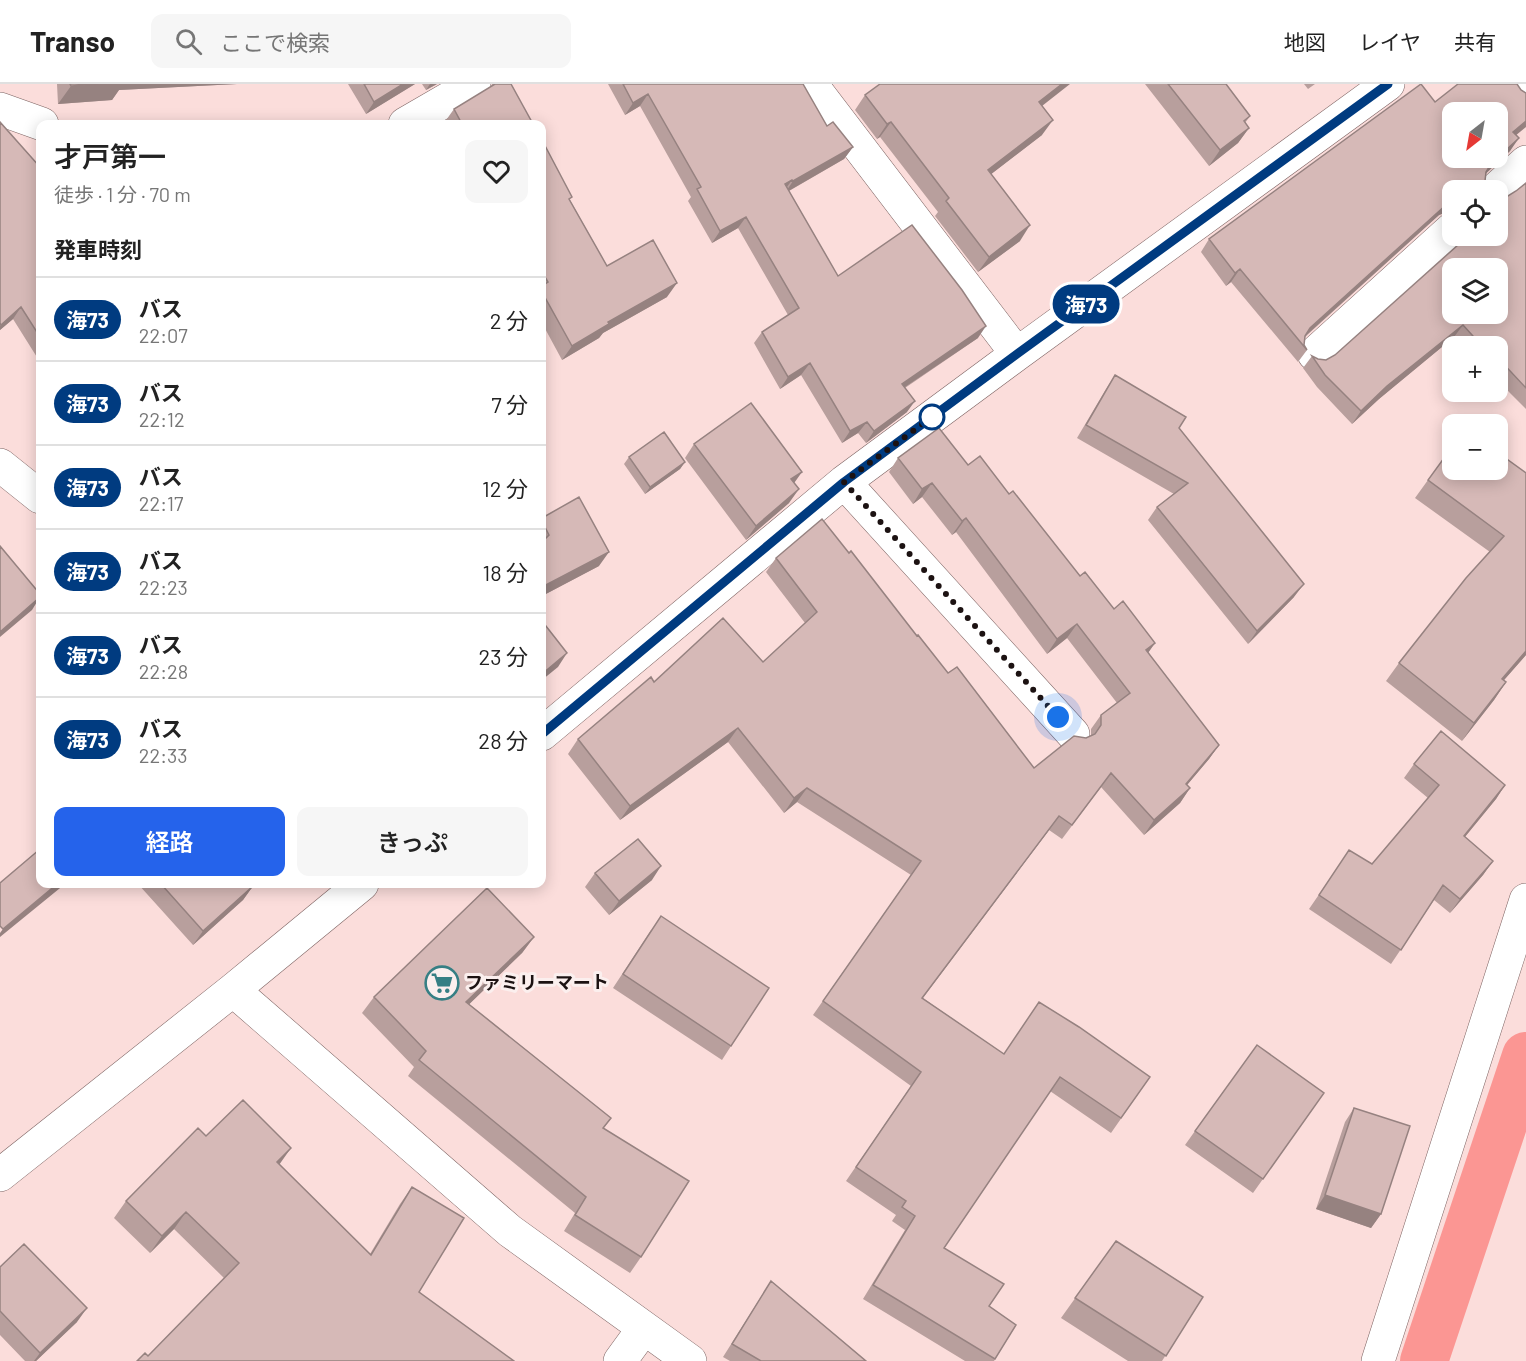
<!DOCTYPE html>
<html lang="ja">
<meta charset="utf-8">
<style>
:root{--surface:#fff;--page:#f6f6f6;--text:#222;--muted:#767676;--line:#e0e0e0;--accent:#2563eb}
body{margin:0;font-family:Barlow,"Noto Sans JP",sans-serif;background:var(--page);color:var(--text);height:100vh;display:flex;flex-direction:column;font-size:22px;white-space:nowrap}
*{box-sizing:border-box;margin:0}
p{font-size:20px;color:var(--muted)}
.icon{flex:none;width:33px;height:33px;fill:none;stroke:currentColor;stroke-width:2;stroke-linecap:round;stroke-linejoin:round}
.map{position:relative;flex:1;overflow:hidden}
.details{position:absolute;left:36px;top:36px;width:510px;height:768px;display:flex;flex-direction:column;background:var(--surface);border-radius:12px;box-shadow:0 3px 15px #0003}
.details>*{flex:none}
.badge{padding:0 12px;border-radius:20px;font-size:21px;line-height:39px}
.needle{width:39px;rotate:211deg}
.buttons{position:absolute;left:1442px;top:18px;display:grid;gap:12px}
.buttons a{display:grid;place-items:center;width:66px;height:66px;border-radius:12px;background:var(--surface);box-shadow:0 3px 15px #0003;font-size:30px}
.you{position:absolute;width:30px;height:30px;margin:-15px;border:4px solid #fff;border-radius:50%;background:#1a73e8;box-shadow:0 0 0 9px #1a73e833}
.map>.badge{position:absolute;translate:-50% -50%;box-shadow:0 0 0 3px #fff}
h2{padding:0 18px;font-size:22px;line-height:54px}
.round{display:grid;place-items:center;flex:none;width:63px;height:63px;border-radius:12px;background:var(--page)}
.summary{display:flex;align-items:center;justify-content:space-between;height:102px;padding:0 18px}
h1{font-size:28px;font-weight:600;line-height:45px}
.primary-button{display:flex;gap:12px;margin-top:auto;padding:12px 18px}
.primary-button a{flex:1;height:69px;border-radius:12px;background:var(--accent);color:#fff;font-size:24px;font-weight:600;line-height:69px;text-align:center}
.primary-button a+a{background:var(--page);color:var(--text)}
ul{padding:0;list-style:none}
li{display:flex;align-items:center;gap:18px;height:84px;padding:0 18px;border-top:2px solid var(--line)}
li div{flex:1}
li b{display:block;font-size:22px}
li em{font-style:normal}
li .badge{min-width:66px;font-weight:700;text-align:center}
header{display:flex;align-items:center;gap:36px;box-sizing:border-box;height:84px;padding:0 30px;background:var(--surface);border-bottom:2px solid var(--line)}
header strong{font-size:28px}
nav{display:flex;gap:33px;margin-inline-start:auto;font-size:21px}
.search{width:420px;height:54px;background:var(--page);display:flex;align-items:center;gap:15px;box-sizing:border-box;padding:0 21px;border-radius:12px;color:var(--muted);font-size:22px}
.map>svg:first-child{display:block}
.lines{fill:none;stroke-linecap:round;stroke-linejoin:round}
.canal{stroke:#fb9693;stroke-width:48}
.minor-casing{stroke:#7d6362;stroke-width:34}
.minor{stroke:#fff;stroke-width:33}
.wall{fill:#b89f9d}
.shaded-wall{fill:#968280}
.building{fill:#d6b9b7;stroke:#968280;stroke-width:1.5;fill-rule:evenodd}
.line-casing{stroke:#fff;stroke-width:14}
.line{stroke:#003b80;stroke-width:9}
.walk{stroke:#1c1212;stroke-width:6;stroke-dasharray:0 10.8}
.stop-dot{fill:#fff;stroke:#003b80;stroke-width:3}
.labels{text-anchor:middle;stroke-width:6;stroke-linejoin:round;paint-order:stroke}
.poi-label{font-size:18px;font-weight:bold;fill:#1c1212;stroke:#fbefee;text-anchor:start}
</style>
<header>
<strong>Transo</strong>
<div class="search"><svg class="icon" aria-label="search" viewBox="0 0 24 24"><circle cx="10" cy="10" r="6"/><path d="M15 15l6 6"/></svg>ここで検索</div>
<nav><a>地図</a><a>レイヤ</a><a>共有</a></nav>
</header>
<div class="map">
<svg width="1526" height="1277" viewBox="0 0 1526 1277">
<rect width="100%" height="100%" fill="#fbdddb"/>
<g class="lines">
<path class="canal" d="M1424 1277 1526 972"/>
<g class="minor-casing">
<path id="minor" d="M811 0 1017 270
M1521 0 1526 6
M0 25 42 40
M405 40 474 0
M1495 106 1526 78
M1314 270 1452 145
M0 381 40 413
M844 398 1073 650
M542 650 844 398 1017 270 1388 0
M233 906 510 1147 690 1277
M0 1091 233 906 362 800
M620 1277 644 1244
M1378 1277 1526 816"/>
</g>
<use href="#minor" class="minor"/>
</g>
<path class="wall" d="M57 0H237L119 6 112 16 58 20Z
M348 0H415L366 30Z
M422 0H437L426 6Z
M492 0H511L533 40H445L444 39 454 25 491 3Z
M608 0H803L827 42 853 63 844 75 789 107 838 192 978 254 905 304 907 328 866 359 858 349 842 359 801 291 780 305 754 259 762 248 788 231 738 144 712 159 688 117 691 113 640 22 625 31Z
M1145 0H1226L1250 32 1245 39 1249 44 1238 59 1209 82Z
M1304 0H1315L1308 5Z
M865 11 1042 22V51L991 90 1020 157 978 188 935 132 938 128 880 53 877 55 855 26Z
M1435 18 1516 51 1510 67 1486 89 1452 106V127H1449L1439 131 1305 253 1304 261 1307 266 1298 278 1231 198 1226 202 1201 168 1209 155Z
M0 38 40 83V278L13 235 0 246Z
M542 56 570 116 607 182 667 213 603 249 599 254 562 276 542 239Z
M1526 99V325L1510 309 1497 295V262H1462L1454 253 1379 315 1352 340 1317 303 1303 284 1312 272 1318 275 1326 276 1335 271 1497 152 1499 111 1508 112 1516 107Z
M1115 291 1179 344 1294 513 1248 560 1148 436 1157 423 1174 410 1077 354 1106 305Z
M694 360 794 399 789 419 746 456 685 374Z
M629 373 685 378 680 385 645 410 624 380Z
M898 374 968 381 1009 410 1080 492 1114 525 1155 559 1148 569 1219 661 1209 675 1187 701 1190 704 1180 719 1144 751 1101 703 1062 755 1049 746 923 914 1003 970 1150 993 1111 1049 1050 1007 944 1164 989 1222 1016 1241 994 1277H965L863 1215 905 1146 892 1137 896 1131 846 1097 911 1002 813 931 911 791 797 718 784 729 728 658 620 736 568 670 578 655 654 598 763 578 805 539 766 488 776 474 849 469 948 589 1034 684 1091 652V645L1101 631 1117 619 1067 554 1047 570 956 448 952 451 922 413 913 420 889 388Z
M1526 389V571L1504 596 1506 598 1494 616 1462 657 1386 597 1399 579 1490 468 1415 414 1428 396Z
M542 434 599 482 542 512Z
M1414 680 1505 701 1496 715 1465 753 1493 777 1483 791 1450 829 1434 816 1391 880 1309 825 1340 780H1372L1428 714 1404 694Z
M40 734V744L37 740Z
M595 789 652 796 609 831 585 803Z
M138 800H250L253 802 243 816 193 861Z
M651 846 731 962 722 976 613 904Z
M534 853 522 869 469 920 611 1034 604 1044 641 1173 630 1189 564 1147 575 1129 408 992 414 983 362 929 374 913Z
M1324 1009 1253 1109 1185 1061 1195 1047Z
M1354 1024 1381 1130 1371 1144 1316 1125 1345 1038Z
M206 1052 279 1081 370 1170 400 1120 412 1103 464 1134 148 1272 224 1194 174 1145 150 1169 114 1134 126 1117Z
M1116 1157 1203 1213 1162 1277H1128L1061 1234Z
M0 1183 77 1238 36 1277H25L0 1251Z
M771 1197 866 1277H730L723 1273Z"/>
<path class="shaded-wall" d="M101 0H237L119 6 112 16 58 20 71 2Z
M403 0H415L366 30 374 18Z
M430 0H437L426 6Z
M1062 0H1070L1028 33 1039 18Z
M648 10 640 22 625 31 633 19Z
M1053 36 1042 51 977 101 988 86Z
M1526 37V43L1504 61 1513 48Z
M891 38 880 53 877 55 887 40Z
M1249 44 1238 59 1209 82 1220 66Z
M1519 54 1510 67 1482 93 1491 80Z
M853 63 844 75 785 109 793 97Z
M792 96 784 107 785 100Z
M1452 117V127H1449L1439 131 1301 256 1310 244 1448 119Z
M746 133 738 144 712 159 720 147Z
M1030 141 1020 157 978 188 989 173Z
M1240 185 1231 198 1226 202 1235 189Z
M677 199 667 213 603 249 599 254 562 276 572 262 608 238Z
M21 223 13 235 0 246V242L1 241Z
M1463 241 1454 253 1379 315 1352 340 1361 327 1387 302Z
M986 242 978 254 893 311 902 300Z
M810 279 801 291 780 305 788 293Z
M915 317 907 328 866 359 874 347Z
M867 338 858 349 842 359 850 347Z
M685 378 680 385 645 410 650 403Z
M802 388 792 402 791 395Z
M932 399 922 413 913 420 922 405Z
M799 405 789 419 746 456 756 442Z
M966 434 956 448 952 451 962 437Z
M609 468 599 482 542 512V503Z
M1304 500 1294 513 1248 560 1257 547Z
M40 513 32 526 0 553V548Z
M1077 540 1067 554 1047 570 1057 555Z
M1155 559 1145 573 1146 566Z
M1526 567V571L1490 612 1502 595Z
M567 569 558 583 542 596V590Z
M1506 598 1494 616 1462 657 1474 639Z
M738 644 728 658 620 736 630 722Z
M1219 661 1209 675 1176 714 1186 700Z
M1505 701 1496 715 1454 766 1464 752Z
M807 704 797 718 784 729 794 714Z
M1190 704 1180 719 1144 751 1154 736Z
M1059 732 1049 746 912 928 922 914Z
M1493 777 1483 791 1450 829 1460 815Z
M661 782 652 796 609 831 619 817Z
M57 800H65L0 853V849L3 845Z
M253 802 243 816 193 861 203 847Z
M534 853 522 869 455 934 466 918Z
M291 1064 279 1081 277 1078Z
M1325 1111 1381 1130 1371 1144 1316 1125Z
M186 1128 174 1145 150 1169 162 1152Z
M87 1224 77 1238 36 1277H34L40 1269Z"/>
<path class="building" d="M70 0H101L71 2Z
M364 0H403L374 18Z
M495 0H511L533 40H462L454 25Z
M623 0H803L827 42 833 38 853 63 793 97 792 96 785 100 838 192 912 141 962 206 986 242 902 300 915 317 874 347 867 338 850 347 810 279 788 293 762 248 799 224 746 133 720 147 697 105 701 103 648 10 633 19Z
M880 0H1062L1039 18 1053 36 988 86 1030 141 989 173 946 117 949 114 891 38 887 40 865 11Z
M1168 0H1226L1250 32 1244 37 1249 44 1220 66Z
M1421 0 1435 18 1458 0H1517L1521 6 1526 9V37L1513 48 1519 54 1491 80 1486 88 1485 97 1491 106H1452V117L1448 119 1310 244 1305 252 1304 261 1307 266 1240 185 1235 189 1209 155ZM1452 28H1497V74H1452Z
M0 38 40 83V253L21 223 1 241 0 239Z
M542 56 572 113 569 115 607 182 653 156 677 199 608 238 609 240 572 262 542 208V202L548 198 542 188Z
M1526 99V304L1497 273V262H1482L1463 241 1387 302 1361 327 1325 291 1312 272 1318 275 1326 276 1335 271 1468 152H1497V110L1499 111 1508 112 1516 107ZM1452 184H1497V230H1452Z
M1115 291 1186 333 1179 344 1304 500 1257 547 1157 423 1188 399 1086 341Z
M751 319 802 388 791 395 799 405 756 442 694 360Z
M939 344 968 381 980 372 1009 410 1013 407 1080 492 1085 488 1114 525 1123 517 1155 559 1146 566 1219 661 1186 700 1190 704 1154 736 1111 689 1072 741 1059 732 922 914 1004 970 1039 918 1079 943 1150 993 1121 1034 1060 993 944 1164 1004 1200 989 1222 1016 1241 995 1275 873 1201 915 1132 902 1123 906 1117 856 1083 921 988 823 917 921 777 807 704 794 714 738 644 630 722 578 655 651 593 654 598 723 534 763 578 817 528 776 474 822 435 849 469 851 467 917 552 918 551 948 589 957 583 1034 684 1074 652 1086 654 1095 650 1101 641V631L1130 609 1077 540 1057 555 966 434 962 437 932 399 922 405 898 374Z
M664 348 685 378 650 403 629 373Z
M1452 363V386H1497V368L1526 389V567L1502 595 1506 598 1474 639 1399 579 1466 494 1504 452 1428 396Z
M579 413 609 468 542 503V458L549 451 542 437V434Z
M0 462 40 510V513L0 548Z
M542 537 567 569 542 590Z
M1441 647 1505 701 1464 752 1493 777 1460 815 1443 801 1401 866 1319 811 1349 766 1372 780 1439 701 1414 680Z
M638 755 661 782 619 817 595 789Z
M40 765V800H57L3 845 0 842V799Z
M161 800H250L253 802 203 847Z
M487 804 534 853 466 918 611 1034 603 1044 689 1097 641 1173 575 1131 586 1113 419 976 426 967 374 913Z
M661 832 769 904 731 962 623 890Z
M1257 961 1324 1009 1263 1095 1195 1047Z
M243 1016 291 1064 277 1078 371 1171 412 1103 464 1134 419 1208 514 1277H137L145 1269 148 1272 239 1179 186 1128 162 1152 126 1117 198 1044 206 1052Z
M1354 1024 1410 1042 1381 1130 1325 1111Z
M1116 1157 1203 1213 1166 1272 1075 1214Z
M24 1160 87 1224 40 1269 0 1227V1183Z
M771 1197 866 1277H761L732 1260Z"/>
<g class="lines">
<g class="line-casing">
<path id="line" d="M542 650 844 398 1017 270 1388 0"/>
</g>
<use href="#line" class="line"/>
<path class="walk" d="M932 333 940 327 844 398 1058 633"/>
</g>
<defs>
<g id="supermarket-ring" transform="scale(1.725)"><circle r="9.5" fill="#fbefee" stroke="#367f84" stroke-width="1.5"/><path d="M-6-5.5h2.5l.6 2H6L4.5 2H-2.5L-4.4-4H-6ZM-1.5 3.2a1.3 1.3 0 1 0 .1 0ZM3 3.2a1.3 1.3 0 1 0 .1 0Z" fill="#367f84"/></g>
</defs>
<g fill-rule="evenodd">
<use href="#supermarket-ring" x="442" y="899"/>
</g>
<circle class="stop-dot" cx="932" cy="333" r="12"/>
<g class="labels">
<g class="poi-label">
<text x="465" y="905">ファミリーマート</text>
</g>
</g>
</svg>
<div class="buttons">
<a><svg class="needle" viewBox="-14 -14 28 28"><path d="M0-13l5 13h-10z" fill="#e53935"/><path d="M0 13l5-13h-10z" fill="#767676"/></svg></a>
<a><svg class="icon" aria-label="locate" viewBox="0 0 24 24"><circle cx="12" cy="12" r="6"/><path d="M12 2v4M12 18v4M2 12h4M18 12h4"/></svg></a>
<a><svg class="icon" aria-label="layers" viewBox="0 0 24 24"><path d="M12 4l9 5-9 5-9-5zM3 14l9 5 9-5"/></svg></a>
<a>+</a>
<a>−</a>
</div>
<div class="you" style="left:1058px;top:633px"></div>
<b class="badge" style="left:1086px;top:220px;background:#003b80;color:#fff">海73</b>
<section class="details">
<div class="summary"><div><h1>才戸第一</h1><p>徒歩 · 1 分 · 70 m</p></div><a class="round"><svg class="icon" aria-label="heart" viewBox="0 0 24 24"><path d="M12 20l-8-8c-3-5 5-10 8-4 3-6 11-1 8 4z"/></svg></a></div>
<h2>発車時刻</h2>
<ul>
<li><span class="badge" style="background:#003b80;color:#fff">海73</span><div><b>バス</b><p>22:07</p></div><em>2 分</em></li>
<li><span class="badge" style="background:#003b80;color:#fff">海73</span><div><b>バス</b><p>22:12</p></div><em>7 分</em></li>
<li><span class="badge" style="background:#003b80;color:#fff">海73</span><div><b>バス</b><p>22:17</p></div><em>12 分</em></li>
<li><span class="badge" style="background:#003b80;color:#fff">海73</span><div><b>バス</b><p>22:23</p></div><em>18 分</em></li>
<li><span class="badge" style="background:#003b80;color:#fff">海73</span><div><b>バス</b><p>22:28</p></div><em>23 分</em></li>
<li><span class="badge" style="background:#003b80;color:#fff">海73</span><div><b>バス</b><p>22:33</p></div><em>28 分</em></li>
</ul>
<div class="primary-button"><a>経路</a><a>きっぷ</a></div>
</section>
</div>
